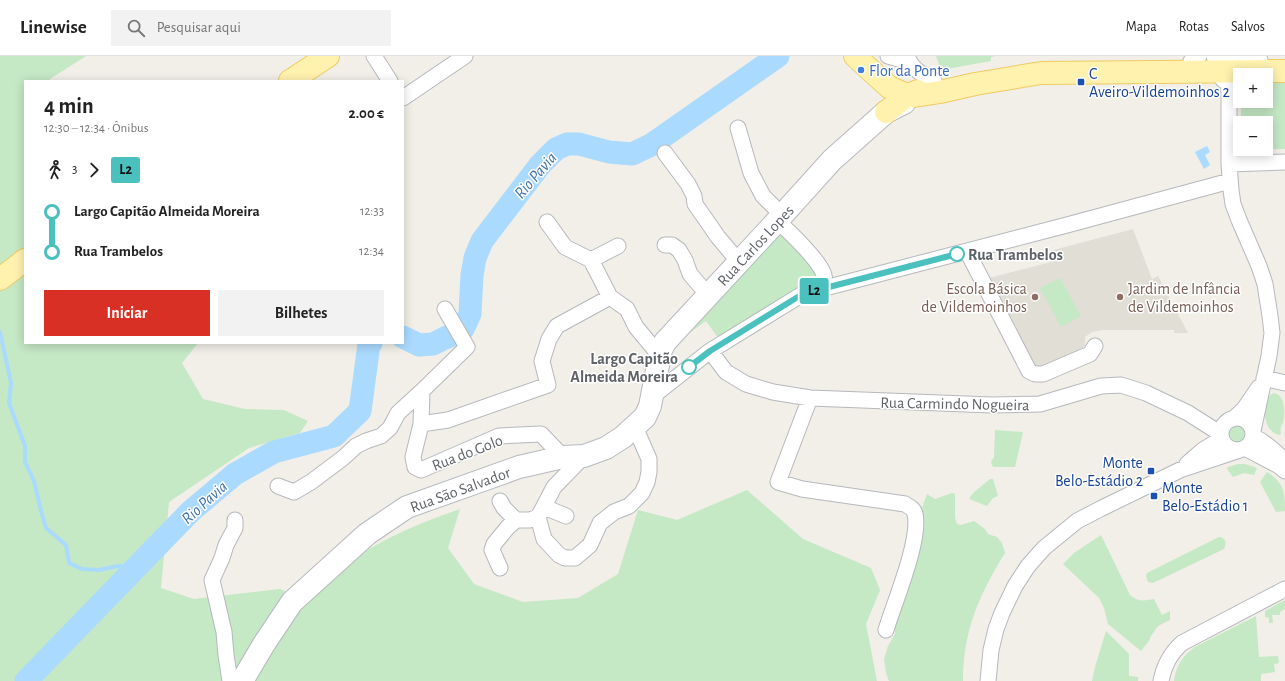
<!DOCTYPE html>
<html lang="pt">
<meta charset="utf-8">
<style>
:root{--surface:#fff;--page:#f2f2f2;--text:#222;--muted:#767676;--line:#e0e0e0;--accent:#d93025}
body{margin:0;font-family:"Alegreya Sans",sans-serif;background:var(--page);color:var(--text);height:100vh;display:flex;flex-direction:column;font-size:15px;white-space:nowrap}
*{box-sizing:border-box;margin:0}
p{font-size:13px;color:var(--muted)}
.icon{flex:none;width:22px;height:22px;fill:none;stroke:currentColor;stroke-width:2;stroke-linecap:round;stroke-linejoin:round}
.map{position:relative;flex:1;overflow:hidden}
.panel{position:absolute;left:24px;top:24px;width:380px;height:264px;display:flex;flex-direction:column;background:var(--surface);border-radius:0px;box-shadow:0 2px 10px #0003}
.panel>*{flex:none}
.badge{padding:0 8px;border-radius:3px;font-size:14px;line-height:26px}
.fabs{position:absolute;left:1233px;top:12px;display:grid;gap:8px}
.fabs a{display:grid;place-items:center;width:40px;height:40px;border-radius:0px;background:var(--surface);box-shadow:0 2px 10px #0003;font-size:20px}
.map>.badge{position:absolute;translate:-50% -50%;box-shadow:0 0 0 2px #fff}
.legs{display:flex;align-items:center;gap:6px;height:44px;padding:0 20px;font-size:13px}
.legs p{margin-inline-start:auto}
.overview{display:flex;align-items:center;justify-content:space-between;height:68px;padding:0 20px}
h1{font-size:22px;font-weight:600;line-height:30px}
.primary-button{display:flex;gap:8px;margin-top:auto;padding:8px 20px}
.primary-button a{flex:1;height:46px;border-radius:0px;background:var(--accent);color:#fff;font-size:16px;font-weight:600;line-height:46px;text-align:center}
.primary-button a+a{background:var(--page);color:var(--text)}
ul{padding:0 20px;list-style:none}
li{display:flex;align-items:center;gap:14px;height:40px;font-size:15px}
li i{display:grid;place-items:center;width:6px;height:100%;margin:0 5px;background:currentColor}
li i::after{content:'';width:10px;height:10px;margin:-5px;border:3px solid;border-radius:50%;background:var(--surface)}
li p{margin-inline-start:auto}
li:first-child i{background:linear-gradient(#0000 50%,currentColor 0)}
li:last-child i{background:linear-gradient(currentColor 50%,#0000 0)}
header{display:flex;align-items:center;gap:24px;box-sizing:border-box;height:56px;padding:0 20px;background:var(--surface);border-bottom:1px solid var(--line)}
header strong{font-size:19px}
nav{display:flex;gap:22px;margin-inline-start:auto;font-size:14px}
.search{width:280px;height:36px;background:var(--page);display:flex;align-items:center;gap:10px;box-sizing:border-box;padding:0 14px;border-radius:0px;color:var(--muted);font-size:15px}
.map>svg:first-child{display:block}
.education{fill:#e1ded6}
.green{fill:#c5e8c5}
.water{fill:#aadaff}
.lines{fill:none;stroke-linecap:round;stroke-linejoin:round}
.stream{stroke:#aadaff;stroke-width:4}
.river{stroke:#aadaff;stroke-width:23}
.street-casing{stroke:#b5b8bc;stroke-width:17}
.secondary-casing{stroke:#b6babf;stroke-width:24}
.primary-casing{stroke:#f2c960;stroke-width:24}
.street{stroke:#fff;stroke-width:15}
.secondary{stroke:#fff;stroke-width:22}
.primary{stroke:#fff2af;stroke-width:22}
.line-1-casing{stroke:#fff;stroke-width:9}
.line-1{stroke:#4ac0bf;stroke-width:6}
.shop-dot{fill:#3f7fe0;stroke:#fff;stroke-width:1.5}
.transit-dot{fill:#1a4fb4;stroke:#fff;stroke-width:1.5}
.stop-1-dot{fill:#fff;stroke:#4ac0bf;stroke-width:2}
.education-dot{fill:#8d6e63;stroke:#fff;stroke-width:1.5}
.labels{text-anchor:middle;stroke-width:3;stroke-linejoin:round;paint-order:stroke}
.shop-label{font-size:16px;fill:#366cbe;stroke:#fff;text-anchor:start}
.transit-label{font-size:16px;fill:#164399;stroke:#fff;text-anchor:start}
.street-label{font-size:16px;fill:#5f6368;stroke:#fff}
.stop-label{font-size:16px;font-weight:bold;fill:#5f6368;stroke:#fff;text-anchor:start}
.education-label{font-size:16px;fill:#785e54;stroke:#fff;text-anchor:end}
.water-label{font-size:17px;font-style:italic;fill:#4174aa;stroke:#fff}
</style>
<header>
<strong>Linewise</strong>
<div class="search"><svg class="icon" aria-label="search" viewBox="0 0 24 24"><circle cx="10" cy="10" r="6"/><path d="M15 15l6 6"/></svg>Pesquisar aqui</div>
<nav><a>Mapa</a><a>Rotas</a><a>Salvos</a></nav>
</header>
<div class="map">
<svg width="1285" height="625" viewBox="0 0 1285 625">
<rect width="100%" height="100%" fill="#f1efe8"/>
<path class="education" d="M1133 173 1152 223 1158 220 1188 277H1174V274H1104L1092 276 1085 281V289L1083 292 1042 311H1036L1032 307 989 222 1051 206 1046 196Z"/>
<path class="green" d="M0 0H86L50 23V25H25V287H198L182 307 203 343 245 353 284 354 308 365 300 377 249 392 169 446 161 532 194 543 280 533 307 545C318 534 330 522 342 512 375 485 420 467 460 453L448 492 474 528 523 546 578 542 618 518 638 454 677 464 747 434 803 483 871 512 880 534 866 568 877 625H0Z
M936 0H996L991 1V5L941 14Z
M1285 24V93H1241H1266V67H1241V45H1266V25Z
M783 175 816 217 814 222 719 283 706 265 685 280 687 267Z
M1060 222 1081 260 1061 271 1040 232Z
M1274 337C1284 339 1285 353 1284 361 1284 367 1279 371 1281 377L1280 379C1275 378 1272 376 1269 372 1263 363 1262 341 1274 337Z
M1227 378a9 9 0 1 1 18 0a9 9 0 1 1-18 0Z
M995 374 1023 376 1015 411H993L991 406 994 401Z
M1238 408H1245L1257 412 1254 419 1244 417 1233 421 1227 413 1228 411Z
M1267 416C1284 427 1285 436 1285 455L1276 456 1260 426Z
M990 423H993L998 440 993 442 987 450 969 443 973 437Z
M952 437 955 438V462L957 468 961 469 974 465 985 473 988 478 997 481 1002 487 1005 497C979 539 963 575 963 625H889L886 617 884 603 888 590 895 578 894 562 920 457 927 438 935 443Z
M1101 479 1130 539C1138 546 1144 545 1154 543L1162 559 1170 555V564L1158 570 1151 580 1149 585 1141 595 1108 568 1104 552 1099 542 1063 508 1074 497Z
M1219 481C1226 482 1227 487 1224 493L1153 527 1148 526 1146 520 1147 517Z
M1285 544V553L1280 556V559H1272L1273 567H1269V562L1265 561V555Z
M1256 560 1259 601 1278 600 1279 607 1274 608 1275 616 1261 618V625H1174C1176 610 1182 600 1195 591Z
M1106 575 1129 598V620L1138 621V625H1092L1095 611Z"/>
<path class="water" d="M1207 90 1210 96 1205 99 1210 109 1204 113 1195 96Z"/>
<g class="lines">
<path class="stream" d="M0 276 11 327 9 347 25 390V406L34 425 41 455 46 472 66 489 69 507 82 513 99 514 118 510 137 511"/>
<path class="river" d="M403 281 419 289 433 288 445 282 455 278 463 273 470 258 472 219 475 202 482 185 540 109 556 93 567 88H579L609 96 632 98 651 89 778 0
M26 625 191 455 235 418 274 396 334 380 360 355 369 288 371 287"/>
<g class="street-casing">
<path id="street" d="M374 0 390 25
M888 0 909 6
M907 0C912 14 922 18 934 25
M1214 0 1217 9 1223 24
M1226 0 1229 37V108L1231 134 1233 148 1239 164 1259 210 1265 228 1270 260 1272 277 1269 300 1253 375
M1238 0 1247 3 1260 4
M1191 5 1199 0
M403 42 465 0
M738 72 751 117 763 140 782 159
M665 97 688 128 694 140 695 148 718 181 739 206
M1229 108 1285 106
M777 165C789 175 820 205 824 219 825 223 824 228 825 232
M547 166 565 191 591 204
M665 189H672L679 194 685 204 690 218 708 239
M618 190 591 204 610 241 627 253 636 271 660 300
M967 195 1029 315 1035 318H1043L1090 298 1095 290
M445 253 467 291 422 335 421 368 413 401 415 411 421 414 499 380 541 378 563 401
M710 295 726 316 746 328 773 336 810 342 992 349 1040 348 1101 330 1121 329 1146 337 1188 357 1221 378
M1264 322 1285 327
M654 339 710 295 801 239 825 232 1067 169 1230 125
M810 342 778 426 802 433 905 448C910 451 914 453 915 458 921 484 894 547 886 574
M1221 378a16 16 0 1 1 32 0a16 16 0 1 1-32 0Z
M1233 363 1244 353 1259 331
M421 368 448 364 548 329 542 305 549 283 557 270 610 241
M1253 380C1265 386 1275 395 1285 405
M1245 392 1279 410 1285 415
M1187 408 1203 394 1221 383
M278 430 294 436 311 426 343 402 356 390 366 385 381 380 390 372 398 357 422 335
M500 445 504 452 516 464H530L538 461 544 483 559 499 565 502H575L590 489 600 467 614 456 629 450 642 437 647 426 649 416V403L635 371
M542 454 554 431 584 400
M538 461 542 454 549 453 566 460
M500 512 492 494 494 488 508 471 516 464
M230 625 226 599 224 576 212 524 222 502 226 489 235 472V464
M988 625 991 594 996 573 1002 557 1015 530 1028 510 1044 492 1077 465 1100 453 1180 414 1240 394
M1161 625C1164 609 1170 598 1182 587L1285 533"/>
</g>
<g class="secondary-casing">
<path id="secondary" d="M242 625 264 588 292 546 367 478 407 451 519 411 563 401 584 400 606 392 623 381 645 361 650 350 661 294 665 286 777 165 832 104 886 56 904 47"/>
</g>
<g class="primary-casing">
<path id="primary" d="M855 0 889 31 902 37 914 40 940 36 975 28 1041 17 1285 15
M290 25 328 0
M886 56 908 39 918 35
M0 223 25 204"/>
</g>
<use href="#street" class="street"/>
<use href="#secondary" class="secondary"/>
<use href="#primary" class="primary"/>
</g>
<g class="lines">
<g class="line-1-casing">
<path id="line-1" d="M689 311 710 295 801 239 825 232 957 198"/>
</g>
<use href="#line-1" class="line-1"/>
</g>
<circle class="shop-dot" cx="861" cy="14" r="4"/>
<g class="transit-dot">
<rect x="1077" y="22" width="8" height="8" rx="2"/>
<rect x="1147" y="411" width="8" height="8" rx="2"/>
<rect x="1150" y="436" width="8" height="8" rx="2"/>
</g>
<g class="stop-1-dot">
<circle cx="957" cy="198" r="7"/>
<circle cx="689" cy="311" r="7"/>
</g>
<g class="education-dot">
<circle cx="1035" cy="241" r="4"/>
<circle cx="1120" cy="241" r="4"/>
</g>
<g class="labels">
<g class="shop-label">
<text x="869" y="20">Flor da Ponte</text>
</g>
<g class="transit-label">
<text x="1089" y="23">C<tspan x="1089" dy="18">Aveiro-Vildemoinhos 2</tspan></text>
<text x="1143" y="412" text-anchor="end">Monte<tspan x="1143" dy="18">Belo-Estádio 2</tspan></text>
<text x="1162" y="437">Monte<tspan x="1162" dy="18">Belo-Estádio 1</tspan></text>
</g>
<g class="street-label">
<text transform="translate(755 189) rotate(-47)" y="6">Rua Carlos Lopes</text>
<text transform="translate(955 347) rotate(1)" y="6">Rua Carmindo Nogueira</text>
<text transform="translate(467 396) rotate(-21)" y="6">Rua do Golo</text>
<text transform="translate(460 433) rotate(-20)" y="6">Rua São Salvador</text>
</g>
<g class="stop-label">
<text x="968" y="204">Rua Trambelos</text>
<text x="678" y="308" text-anchor="end">Largo Capitão<tspan x="678" dy="18">Almeida Moreira</tspan></text>
</g>
<g class="education-label">
<text x="1027" y="238">Escola Básica<tspan x="1027" dy="18">de Vildemoinhos</tspan></text>
<text x="1128" y="238" text-anchor="start">Jardim de Infância<tspan x="1128" dy="18">de Vildemoinhos</tspan></text>
</g>
<g class="water-label">
<text transform="translate(535 119) rotate(-49)" y="6">Rio Pavia</text>
<text transform="translate(204 446) rotate(-42)" y="6">Rio Pavia</text>
</g>
</g>
</svg>
<div class="fabs">
<a>+</a>
<a>−</a>
</div>
<b class="badge" style="left:814px;top:235px;background:#4ac0bf;color:#111">L2</b>
<section class="panel">
<div class="overview"><div><h1>4 min</h1><p>12:30 – 12:34 · Ônibus</p></div><b>2.00 €</b></div>
<div class="legs"><svg class="icon" aria-label="walk" viewBox="0 0 24 24"><circle cx="13" cy="4" r="2"/><path d="M13 8l-2 6 4 7M11 14l-3 7M7 12l3-4h3l4 4"/></svg>3<svg class="icon" aria-label="forward" viewBox="0 0 24 24"><path d="M9 5l7 7-7 7"/></svg><b class="badge" style="background:#4ac0bf;color:#111">L2</b></div>
<ul>
<li><i style="color:#4ac0bf"></i><b>Largo Capitão Almeida Moreira</b><p>12:33</p></li>
<li><i style="color:#4ac0bf"></i><b>Rua Trambelos</b><p>12:34</p></li>
</ul>
<div class="primary-button"><a>Iniciar</a><a>Bilhetes</a></div>
</section>
</div>
